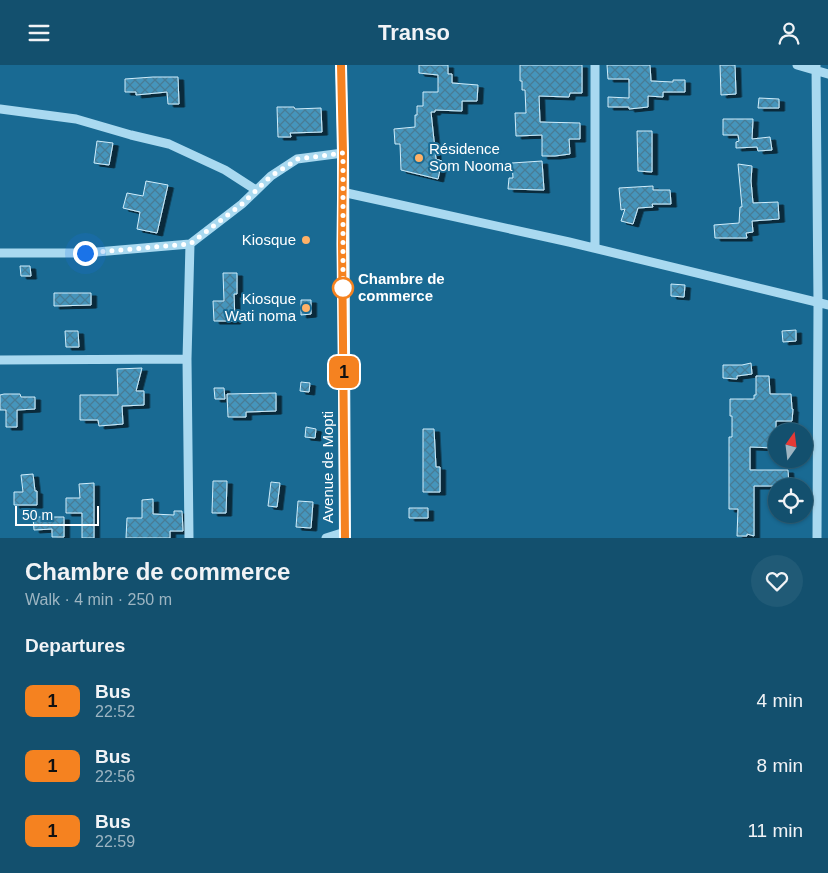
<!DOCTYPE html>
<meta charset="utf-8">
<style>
:root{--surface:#13506e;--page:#205a76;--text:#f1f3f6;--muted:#9db5c2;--line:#326781}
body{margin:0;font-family:Arial,sans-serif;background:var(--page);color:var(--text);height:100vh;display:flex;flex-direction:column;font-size:19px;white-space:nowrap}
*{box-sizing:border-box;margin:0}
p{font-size:16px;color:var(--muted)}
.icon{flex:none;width:28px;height:28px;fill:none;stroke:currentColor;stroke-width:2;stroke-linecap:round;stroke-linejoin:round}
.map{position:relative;height:473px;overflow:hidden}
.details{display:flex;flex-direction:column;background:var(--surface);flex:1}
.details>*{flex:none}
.badge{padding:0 10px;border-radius:8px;font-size:18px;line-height:32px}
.needle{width:32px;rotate:14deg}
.buttons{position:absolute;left:768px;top:358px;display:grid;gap:10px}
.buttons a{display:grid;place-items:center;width:45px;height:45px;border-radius:50%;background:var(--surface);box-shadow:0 1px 4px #0004,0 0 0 1px var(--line);font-size:25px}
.scale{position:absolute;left:15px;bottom:12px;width:84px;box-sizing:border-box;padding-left:5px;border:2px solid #fff;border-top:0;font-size:14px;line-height:18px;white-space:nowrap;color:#fff;-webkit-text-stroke:4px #196a93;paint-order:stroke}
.you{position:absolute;width:25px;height:25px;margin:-12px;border:4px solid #fff;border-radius:50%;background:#1a73e8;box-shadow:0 0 0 8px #1a73e833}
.map>.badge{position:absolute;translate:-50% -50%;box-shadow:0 0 0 2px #fff}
h2{padding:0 25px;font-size:19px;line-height:45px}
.round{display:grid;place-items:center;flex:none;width:52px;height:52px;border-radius:26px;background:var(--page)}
.head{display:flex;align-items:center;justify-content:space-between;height:85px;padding:0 25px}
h1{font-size:24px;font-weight:800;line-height:38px}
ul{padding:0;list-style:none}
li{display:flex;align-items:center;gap:15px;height:65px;padding:0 25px}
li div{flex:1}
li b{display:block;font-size:19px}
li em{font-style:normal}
li .badge{min-width:55px;font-weight:700;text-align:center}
header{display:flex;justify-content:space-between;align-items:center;height:65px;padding:0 25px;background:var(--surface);font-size:22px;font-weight:800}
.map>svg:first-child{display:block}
.building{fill:url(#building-cross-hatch);stroke:#cfedfb;filter:url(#shadow)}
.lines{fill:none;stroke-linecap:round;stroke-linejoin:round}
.minor{stroke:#a9d9f0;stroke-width:9}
.major{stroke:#f1faff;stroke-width:12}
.line-casing{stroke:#fff;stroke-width:11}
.line{stroke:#f58220;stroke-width:8}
.walk{stroke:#fff;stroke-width:5;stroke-dasharray:0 9}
.poi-dot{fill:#ffb167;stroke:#196a93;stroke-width:2}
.stop-dot{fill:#fff;stroke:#f58220;stroke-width:2.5}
.labels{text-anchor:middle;stroke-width:4;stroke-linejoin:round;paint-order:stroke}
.poi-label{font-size:15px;fill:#fff;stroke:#196a93;text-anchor:end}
.stop-label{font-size:15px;font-weight:bold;fill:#fff;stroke:#196a93;text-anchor:start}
.street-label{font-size:15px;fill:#fff;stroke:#196a93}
</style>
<header><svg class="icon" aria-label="menu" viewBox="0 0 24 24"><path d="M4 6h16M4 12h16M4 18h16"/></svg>Transo<svg class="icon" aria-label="person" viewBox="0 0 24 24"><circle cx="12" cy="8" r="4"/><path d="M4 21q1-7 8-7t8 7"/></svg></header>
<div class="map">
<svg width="828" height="473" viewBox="0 0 828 473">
<defs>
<pattern id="building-cross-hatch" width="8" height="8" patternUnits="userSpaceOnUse" patternTransform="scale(1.25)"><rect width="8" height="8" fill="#4595bc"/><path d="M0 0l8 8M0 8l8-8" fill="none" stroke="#477b95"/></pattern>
<filter id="shadow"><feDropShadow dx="5.5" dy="3" stdDeviation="0" flood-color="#0009"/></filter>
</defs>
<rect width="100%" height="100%" fill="#196a93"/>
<path class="building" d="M419 0H448V9H452V18L478 20 477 36H462V46L435 45V47H431L436 94 442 96 438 114 401 105 400 79H395L394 64 415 62V50H417V41H423V27H438V10L419 8Z
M520 0H582V28H570L569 32 539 31 540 57 580 58V74H569L570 89 555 91H542V70L516 71 515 48H526L525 25H522V16H520Z
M607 0H650L651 16 673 17V15H685V27H663V32L648 31V42L629 44V42H608V32L629 33V14H608Z
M720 0H735L736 29 721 30Z
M153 12H178L179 39H168L167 27 136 30V27H125V14Z
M759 33 779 34V43H758Z
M277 42H294L295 44 321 43 322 67 290 68 291 72H278Z
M723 54H753L752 74 770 72 772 85 758 86 757 82 736 83V77L739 76 738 70H723Z
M637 66H652V107L638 106Z
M97 76 113 78 109 100 94 98Z
M542 96 544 125 508 124 509 113H513L512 98Z
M738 99 752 101 751 116 753 138 778 137 779 154 752 156 753 167 746 168 747 173H715L714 160 739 158 740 142H742Z
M146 116 168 120 157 168 137 164 140 147 123 143 127 128 143 131Z
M653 121V125H670L671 139H652L653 142 638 143 633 159 621 156 625 144 621 145 619 123Z
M20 201H30L31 211H21Z
M223 208H237V229H234L235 256H214L213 236H224Z
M671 219 685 220 684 232 671 231Z
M54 228H91V240L54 241Z
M301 235H311V249L301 250Z
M796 265V276L783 277 782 266Z
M65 266H78L79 282H66Z
M751 298 752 309 737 311V314L723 313V300H742Z
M142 303 136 326H144V340L122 341 123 359 99 361 98 355H80V330H118L117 304Z
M756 311H769L770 329H791L792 344H793L792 356H776V383L750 382V405H788L789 421H754V471L747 469V471H737L738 444H729V372H732V351H730V334H754V330H756Z
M301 317 310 318 309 327 300 326Z
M214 323H224L225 334H215Z
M276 328V346L246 347V352H228L227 329Z
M4 329H20L21 332H35V344L17 345V362H6V345H0V330Z
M306 362 316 364 315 373 305 372Z
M423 364H434L436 402H440V427H423Z
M33 409 35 426H37V440H14V427H23L21 410Z
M213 416H227L226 448H212Z
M271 417 280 418 277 442 268 441Z
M94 418V473H82V448H66V433H80L79 419Z
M153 434V449L174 450V446H182L183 466H170V473H126L127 453H142V435Z
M298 436 313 437 311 463 296 462Z
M409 443H428V453H409Z
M33 452H64V472H52V464L34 465Z"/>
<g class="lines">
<path class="minor" d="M797 0 828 9
M816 0 818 238 817 473
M0 44 76 54 131 70 169 79 225 105 256 125
M342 127 569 177 828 240
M595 183V0
M0 188H85L190 179 242 139 271 111 297 94 343 88
M0 295 187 294
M189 473 187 294 190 179
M326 473 345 467"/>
<path class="major" d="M341 0 343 88 345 473"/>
</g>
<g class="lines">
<g class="line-casing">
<path id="line" d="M341 0 343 88 342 179 345 473"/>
</g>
<use href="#line" class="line"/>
<path class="walk" d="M85 188 190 179 242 139 271 111 298 94 343 88V223"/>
</g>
<g class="poi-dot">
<circle cx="419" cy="93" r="5"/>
<circle cx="306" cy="175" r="5"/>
<circle cx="306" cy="243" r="5"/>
</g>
<circle class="stop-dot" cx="343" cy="223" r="10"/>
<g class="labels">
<g class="poi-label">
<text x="429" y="89" text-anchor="start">Résidence<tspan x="429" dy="17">Som Nooma</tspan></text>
<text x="296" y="180">Kiosque</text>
<text x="296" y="239">Kiosque<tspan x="296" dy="17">Wati noma</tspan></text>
</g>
<g class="stop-label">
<text x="358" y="219">Chambre de<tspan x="358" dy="17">commerce</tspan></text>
</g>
<g class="street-label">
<text transform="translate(328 402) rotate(-90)" y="5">Avenue de Mopti</text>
</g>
</g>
</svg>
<div class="buttons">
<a><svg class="needle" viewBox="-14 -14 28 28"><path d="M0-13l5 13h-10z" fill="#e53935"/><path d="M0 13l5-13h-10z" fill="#9db5c2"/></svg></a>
<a><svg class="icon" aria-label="locate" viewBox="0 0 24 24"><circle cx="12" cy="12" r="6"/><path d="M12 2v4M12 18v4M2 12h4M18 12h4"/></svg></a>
</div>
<div class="scale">50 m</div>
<div class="you" style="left:85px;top:188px"></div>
<b class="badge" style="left:344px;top:307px;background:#f58220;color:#111">1</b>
</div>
<section class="details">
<div class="head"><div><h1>Chambre de commerce</h1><p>Walk · 4 min · 250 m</p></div><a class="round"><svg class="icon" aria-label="heart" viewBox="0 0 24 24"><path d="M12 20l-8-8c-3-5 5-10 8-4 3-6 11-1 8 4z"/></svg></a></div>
<h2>Departures</h2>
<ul>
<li><span class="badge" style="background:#f58220;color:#111">1</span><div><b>Bus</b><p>22:52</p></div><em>4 min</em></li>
<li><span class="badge" style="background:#f58220;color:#111">1</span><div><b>Bus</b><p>22:56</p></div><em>8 min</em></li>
<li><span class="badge" style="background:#f58220;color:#111">1</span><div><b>Bus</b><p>22:59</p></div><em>11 min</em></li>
</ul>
</section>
